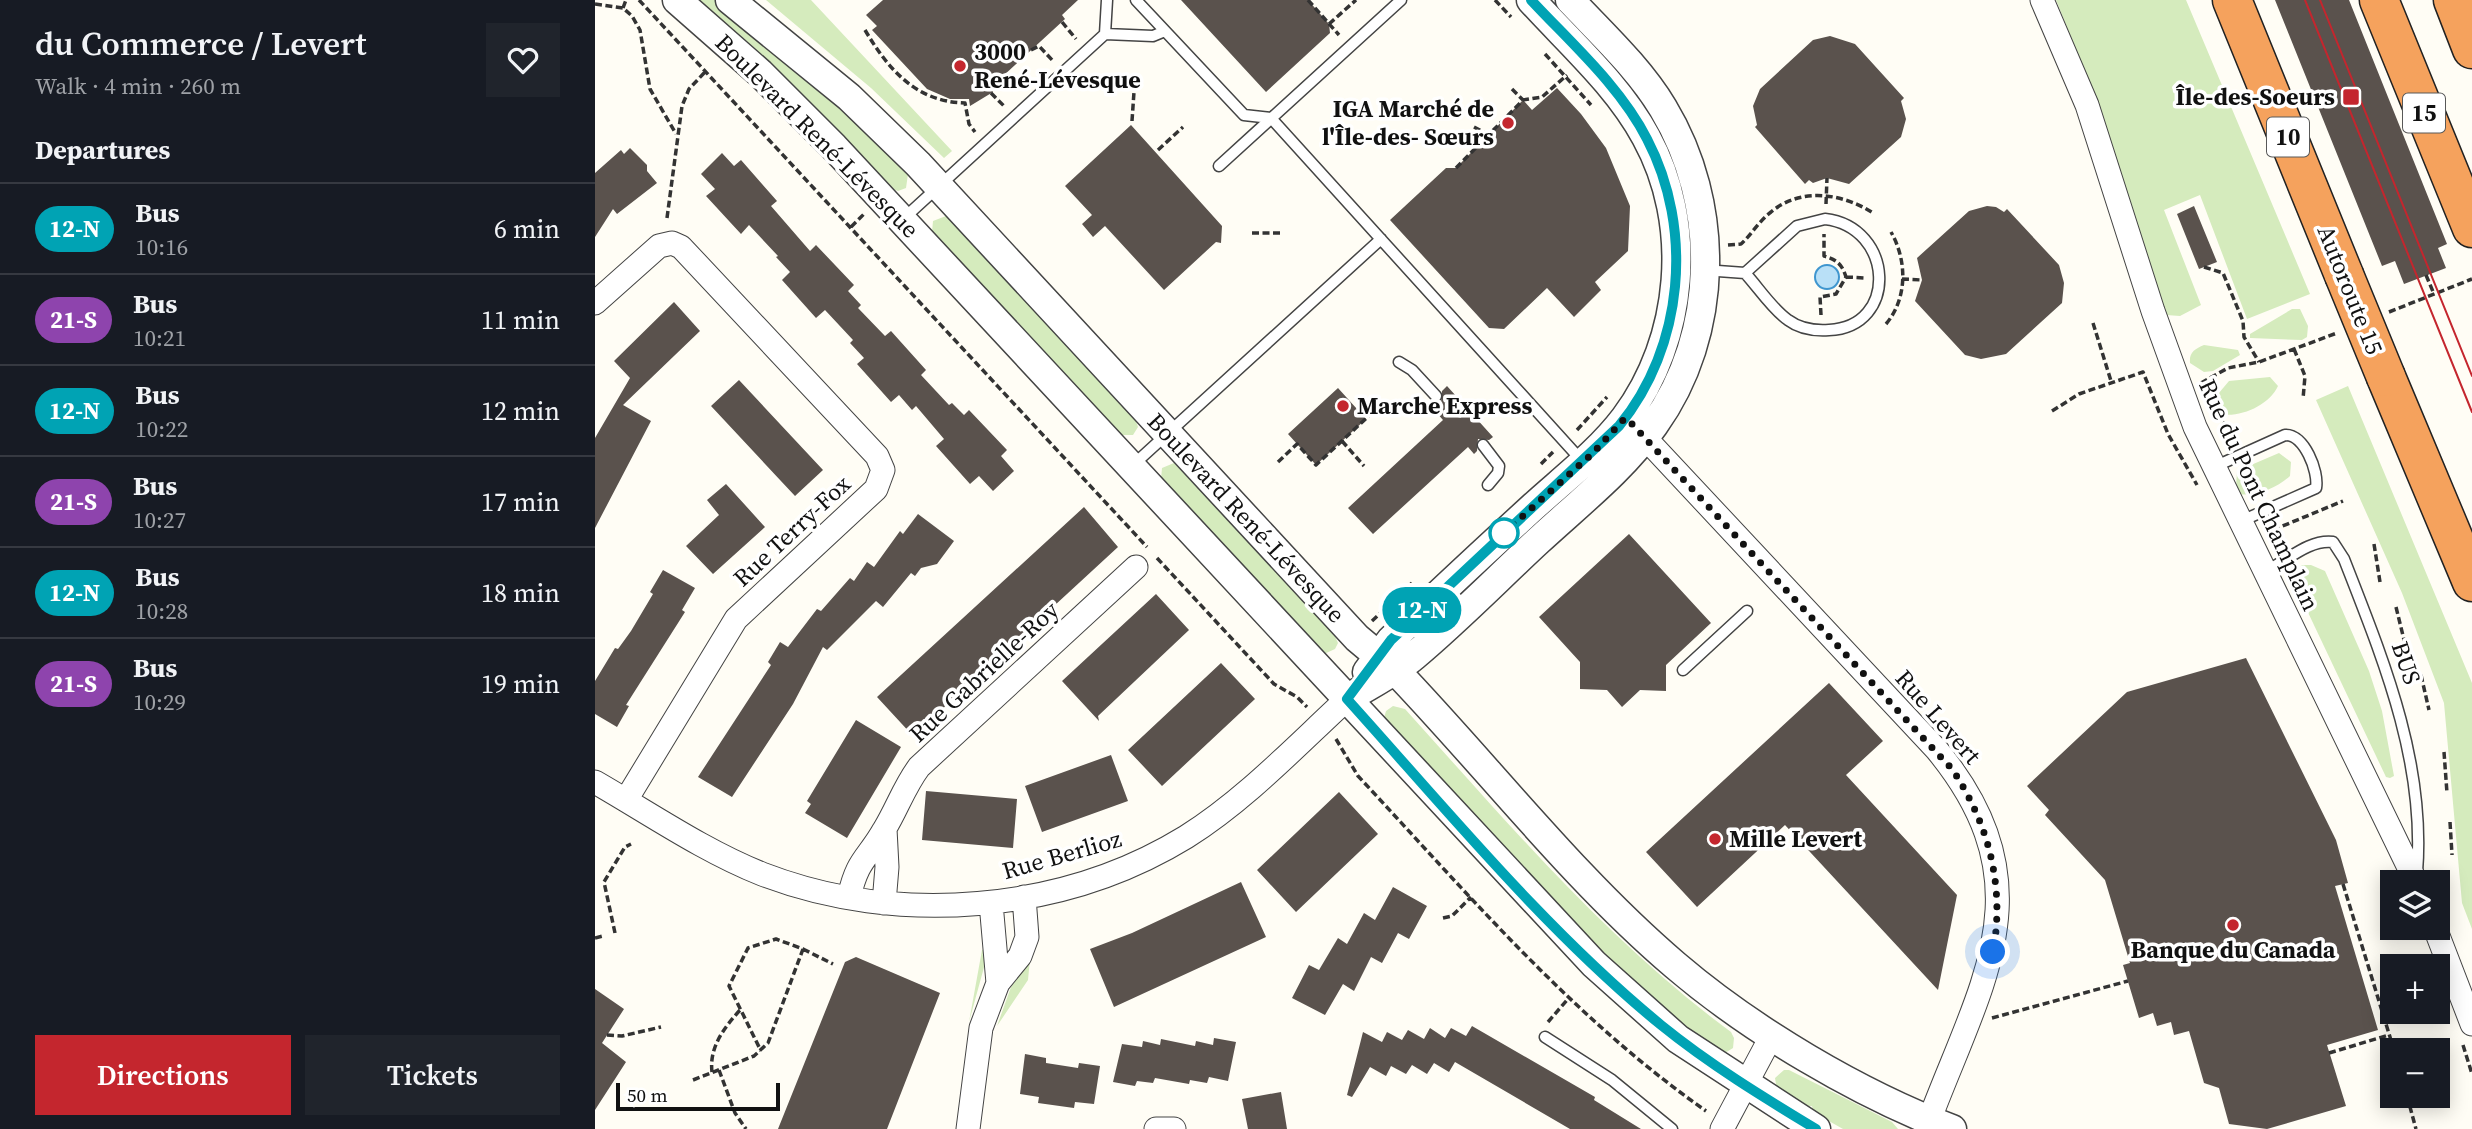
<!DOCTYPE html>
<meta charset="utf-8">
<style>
:root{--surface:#171b24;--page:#20242c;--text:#f1f3f6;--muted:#9ea1a6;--line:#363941;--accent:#c4262e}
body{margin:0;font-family:"Source Serif 4",serif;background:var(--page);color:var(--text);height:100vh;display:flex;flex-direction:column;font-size:26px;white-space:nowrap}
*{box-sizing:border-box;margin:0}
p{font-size:23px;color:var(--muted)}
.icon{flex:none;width:38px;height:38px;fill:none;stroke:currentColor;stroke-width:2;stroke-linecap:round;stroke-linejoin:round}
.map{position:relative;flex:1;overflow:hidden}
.panel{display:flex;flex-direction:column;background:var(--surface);width:595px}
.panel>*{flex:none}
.badge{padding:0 14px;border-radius:23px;font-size:24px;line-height:46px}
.tools{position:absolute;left:1785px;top:870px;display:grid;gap:14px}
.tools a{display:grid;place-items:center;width:70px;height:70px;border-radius:0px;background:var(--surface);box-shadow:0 4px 18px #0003;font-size:35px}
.scale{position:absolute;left:21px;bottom:18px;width:164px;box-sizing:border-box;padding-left:7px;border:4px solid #111;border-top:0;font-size:19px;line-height:24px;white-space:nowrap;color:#111;-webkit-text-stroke:5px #fff;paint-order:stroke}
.you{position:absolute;width:35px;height:35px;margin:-18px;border:5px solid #fff;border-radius:50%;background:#1a73e8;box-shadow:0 0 0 10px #1a73e833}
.map>.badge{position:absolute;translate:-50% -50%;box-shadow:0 0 0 4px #fff}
h2{padding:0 35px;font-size:26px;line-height:63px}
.round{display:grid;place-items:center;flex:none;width:74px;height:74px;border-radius:0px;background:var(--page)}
.summary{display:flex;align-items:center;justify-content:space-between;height:119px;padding:0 35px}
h1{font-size:33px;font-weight:600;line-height:52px}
.action{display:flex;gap:14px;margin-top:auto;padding:14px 35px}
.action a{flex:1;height:80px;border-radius:0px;background:var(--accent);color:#fff;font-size:28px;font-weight:600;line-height:80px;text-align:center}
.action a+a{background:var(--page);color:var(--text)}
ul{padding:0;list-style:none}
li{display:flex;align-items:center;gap:21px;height:91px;padding:0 35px;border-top:2px solid var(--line)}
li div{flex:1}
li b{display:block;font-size:26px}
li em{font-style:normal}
li .badge{min-width:77px;font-weight:700;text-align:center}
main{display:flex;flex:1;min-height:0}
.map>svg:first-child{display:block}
.green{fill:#d5ebbd}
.water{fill:#b9e0f7;stroke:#3f96cf;stroke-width:2}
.building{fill:#5a524d}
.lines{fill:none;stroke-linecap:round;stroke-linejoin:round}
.service-casing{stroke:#444;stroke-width:13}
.minor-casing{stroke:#444;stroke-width:25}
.tertiary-casing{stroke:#444;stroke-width:31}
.motorway-casing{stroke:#222;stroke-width:41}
.path{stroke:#333;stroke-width:3.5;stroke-dasharray:7 3.5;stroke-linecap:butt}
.service{stroke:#fff;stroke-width:10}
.minor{stroke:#fff;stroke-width:23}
.tertiary{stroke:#fff;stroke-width:28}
.motorway{stroke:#f5a25d;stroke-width:38}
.tram{stroke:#c4262e;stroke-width:2}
.motorway-bridge-casing{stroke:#222;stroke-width:41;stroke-linecap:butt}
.motorway-bridge{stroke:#f5a25d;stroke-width:38}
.line-casing{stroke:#fff;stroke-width:16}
.line{stroke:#00a3b4;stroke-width:10}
.walk{stroke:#111;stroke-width:7;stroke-dasharray:0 12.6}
.poi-dot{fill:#c4262e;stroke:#fff;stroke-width:2.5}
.stop-dot{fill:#fff;stroke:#00a3b4;stroke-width:3.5}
.labels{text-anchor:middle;stroke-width:7;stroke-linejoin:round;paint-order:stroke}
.shield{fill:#fff;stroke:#585858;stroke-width:2}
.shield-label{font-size:23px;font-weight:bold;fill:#111}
.poi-label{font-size:24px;font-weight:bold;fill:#111;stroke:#fff;text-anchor:start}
.street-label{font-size:24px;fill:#111;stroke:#fff}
</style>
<main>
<section class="panel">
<div class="summary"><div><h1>du Commerce / Levert</h1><p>Walk · 4 min · 260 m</p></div><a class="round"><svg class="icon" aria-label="heart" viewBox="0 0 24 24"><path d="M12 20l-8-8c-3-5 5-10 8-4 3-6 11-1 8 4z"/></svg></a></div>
<h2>Departures</h2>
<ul>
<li><span class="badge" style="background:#00a3b4;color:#fff">12-N</span><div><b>Bus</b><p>10:16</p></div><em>6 min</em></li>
<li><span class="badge" style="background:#8e44ad;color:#fff">21-S</span><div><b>Bus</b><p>10:21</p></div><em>11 min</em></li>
<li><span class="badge" style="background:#00a3b4;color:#fff">12-N</span><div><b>Bus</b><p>10:22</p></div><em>12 min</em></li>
<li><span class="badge" style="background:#8e44ad;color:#fff">21-S</span><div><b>Bus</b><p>10:27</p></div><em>17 min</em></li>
<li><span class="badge" style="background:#00a3b4;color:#fff">12-N</span><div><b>Bus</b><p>10:28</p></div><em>18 min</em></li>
<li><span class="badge" style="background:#8e44ad;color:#fff">21-S</span><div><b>Bus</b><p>10:29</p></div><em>19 min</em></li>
</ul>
<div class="action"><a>Directions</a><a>Tickets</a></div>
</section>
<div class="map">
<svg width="1877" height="1129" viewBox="0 0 1877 1129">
<rect width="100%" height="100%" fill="#fffdf5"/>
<path class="green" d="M90 0H124L234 92 313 174 311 188 303 191 293 187 200 88Z
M171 0H216L357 151 349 158 276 88Z
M1461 0H1591L1715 294 1652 319 1605 195 1569 210 1606 305 1585 316 1571 315 1507 114Z
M351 216 540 418 543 427 538 435H523L337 232 338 221Z
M1697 309H1705L1713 326 1712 337 1707 340 1655 338V334Z
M1609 345 1643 350 1645 355 1618 371 1609 372 1595 363C1594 352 1600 349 1609 345Z
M1675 377 1683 386C1673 408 1635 423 1614 410L1613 406 1634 381Z
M1753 386 1877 683V929L1867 903 1849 703 1807 593 1721 400Z
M1684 453 1696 462 1695 476C1683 487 1661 497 1645 494L1641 487 1642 471Z
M579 463 737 630 743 643 740 649 729 654 566 479 567 468Z
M1707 565H1716L1730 571 1774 671 1787 711 1799 776 1795 778 1791 777 1700 585 1698 577Z
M798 706 810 709C913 823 1012 941 1136 1032L1139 1038 1138 1048 1130 1053 1107 1041 1034 981 789 718 791 711Z
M390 949 391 960 374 1022 387 950Z
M435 959 433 980 402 1026 416 987Z
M1189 1070H1194L1297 1122 1303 1129H1248L1218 1112 1217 1106 1210 1107 1182 1090 1180 1078Z"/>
<path class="water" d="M1220 277a12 12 0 1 1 24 0a12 12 0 1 1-24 0Z"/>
<path class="building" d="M288 0H483L467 15 470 19 395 88 398 92 375 106 374 99H355L332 89 277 30 282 26 271 15Z
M586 0H713L734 24 735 33 671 92Z
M1680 0H1754L1852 244 1843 248 1851 268 1809 284 1800 261 1787 266Z
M1235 36 1260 44 1309 98 1306 101 1311 119 1306 137 1254 184 1232 178 1218 183 1214 180 1210 184 1160 127 1162 125 1158 106 1165 89 1218 40Z
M962 88 986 114 1011 148 1035 206 1033 251 1000 282 1006 290 979 317 952 288 909 329 894 328 795 220 851 168H861L928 100 937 110Z
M536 125 627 226 626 243 621 242 569 290 510 226 498 237 487 224 497 215 470 186Z
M35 148 52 165V171L62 183 22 214 18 209 0 237V173L26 150 29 154Z
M127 153 139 166 146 160 182 201 176 206 215 251 221 245 259 285 253 291 266 305 263 308 290 336 296 331 331 370 326 375 354 405 357 403 369 415 374 410 412 450 406 456 419 471 398 491 384 476 375 484 341 446 349 439 321 406 317 410 304 395 296 402 262 364 269 358 255 343 258 340 230 310 221 318 187 280 195 272 181 257 183 256 154 225 146 234 111 196 120 189 106 174Z
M1392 206 1401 207 1409 212 1412 209 1464 265 1469 283 1467 303 1411 354 1386 359 1370 355 1320 301 1327 280 1322 258 1374 211Z
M1599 206 1622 262 1604 269 1582 214Z
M79 302 105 331 28 405 56 421 0 528V438L35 378 19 361Z
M144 380 228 470 200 496 116 406Z
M852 386 898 437 894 440 883 439 882 451 879 454 873 447 778 534 753 508 848 420 833 403 846 402 847 391Z
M743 388 771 419 721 465 693 434Z
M131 484 170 527 118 574 91 546 124 515 112 500Z
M489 507 523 547 318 736 282 697Z
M323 514 359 541 342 564 326 568 320 576 316 573 288 607 281 601 232 650 228 647 198 704 137 797 103 777 176 665 173 662 185 642 193 647 222 609 226 611 255 578 259 581 272 562 279 567 305 531 308 534Z
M1034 534 1116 623 1071 665V691L1045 690 1027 707 1012 690 985 689V662L944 617Z
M68 570 100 588 87 610 90 612 31 705 34 706 22 727 0 714V681L20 648 23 649 36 631 58 594 55 592Z
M561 594 594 630 503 716 504 721 467 681Z
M1651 658 1741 840 1753 883 1740 886 1783 1030 1732 1045 1751 1106 1672 1129 1634 1124 1624 1088 1609 1083 1594 1031 1579 1035 1576 1022 1562 1026 1558 1013 1544 1018 1528 965 1535 963 1510 880 1450 815 1454 810 1432 786 1532 692Z
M626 663 660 699 567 786 533 750Z
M1234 683 1288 741 1251 775 1362 895 1343 990 1190 825 1102 907 1051 852Z
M261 720 306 747 252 838 210 813 216 804 212 801Z
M516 755 533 801 447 832 430 786Z
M331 791 422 799 418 848 327 840Z
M744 792 783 834 701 912 662 870Z
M646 882 671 937 519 1007 495 949 537 933Z
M798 887 832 906 814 939 803 933 787 963 776 957 759 991 748 984 730 1015 697 998 714 965 724 970 743 938 752 944 769 913 780 920Z
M261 957 345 993 292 1129H183L250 962Z
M0 989 29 1009 7 1043 31 1062 0 1110Z
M877 1026 1000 1097 999 1100 1046 1129H975L860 1062 854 1072 839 1063 832 1074 817 1065 811 1074 796 1066 791 1076 775 1067 757 1097 752 1095 768 1032 787 1042 792 1032 807 1040 813 1030 829 1039 835 1028 850 1038 856 1028 871 1036Z
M619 1038 641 1042 633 1081 614 1077 612 1083 595 1080 594 1084 560 1078 558 1083 542 1081 540 1086 518 1082 527 1044 547 1047 548 1041 565 1045 566 1039 600 1046 601 1041 618 1045Z
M430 1054 451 1058V1063L483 1068 484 1063 505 1066 499 1104 480 1102 479 1108 443 1103 444 1097 425 1094Z
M686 1092 692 1129H653L647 1099Z"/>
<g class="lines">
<g class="service-casing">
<path id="service" d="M541 0 649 115 676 118 987 461
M510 34 558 36 570 31
M624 166 806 0
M1230 219C1299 227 1304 327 1234 330 1219 331 1205 329 1193 320 1177 309 1163 287 1150 273L1202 226Z
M307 220 510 34 512 0
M1109 270 1150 273
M804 362 817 370 841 396
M888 445 904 466 903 473 893 485
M537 466 786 239
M1619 467 1690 435C1709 434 1724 471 1721 488L1644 522
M1669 572C1691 562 1713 539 1738 542L1749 559C1788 659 1831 762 1822 872
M1088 670 1152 611
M950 1037 1017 1080 1077 1129"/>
</g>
<g class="minor-casing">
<path id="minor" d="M1447 0 1492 105 1558 311 1600 427 1821 882
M0 303 64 246 77 243 86 247 282 456 288 470 281 489 141 619 31 800
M1039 426 1342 750C1456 889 1383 987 1331 1129
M0 782C54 813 109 851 167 874 302 926 467 913 591 837 650 800 701 746 752 699
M254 897C263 858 272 860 289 830 302 809 309 787 324 767L541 567
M289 903 292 867 290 829
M396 903 403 983
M1840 928 1877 1024
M373 1129 386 1028 403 983 425 956 432 937 429 897
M561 1129H579
M1127 1129 1177 1035"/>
</g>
<g class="tertiary-casing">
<path id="tertiary" d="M82 0 165 73 239 147 999 964 1083 1039 1221 1129
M135 0 254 97 323 164 762 638 799 669C893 767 977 877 1080 965 1156 1030 1264 1094 1357 1129
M772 672 796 640C843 594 891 550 939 506 970 478 1005 451 1030 418 1089 339 1099 224 1051 137 1023 85 975 43 936 0
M752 699C774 685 799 673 819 656 862 620 902 579 943 541 983 504 1028 469 1059 425 1125 333 1126 204 1068 108 1044 68 1007 34 975 0"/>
</g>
<g class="motorway-casing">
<path id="motorway" d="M1637 0 1749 275
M1784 0 1877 228
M1858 0 1877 49
M1791 377 1877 582"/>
</g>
<path class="path" d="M44 0 552 547
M713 0 744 35
M900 0 916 17
M0 4 28 8 37 16 45 30 55 89 81 134
M28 8 31 0
M467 22 481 39
M734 24 761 0
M270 30C293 69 321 102 370 103L374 124 380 132
M436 50 444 46 458 61
M950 54 996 105
M917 89 928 100
M396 93 409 106
M537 121 540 77
M879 127 892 134
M563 150 588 127
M861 168 928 100 947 97 972 75
M1231 204 1232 178
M72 218 87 106 94 89 110 72
M256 227 269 214
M657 233H685
M1133 245 1146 244C1157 234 1164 221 1176 212 1206 187 1247 193 1278 213
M1609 267 1628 273 1648 321 1649 337 1664 362
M1831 275 1839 294
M1251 277 1270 278
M1307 279 1327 280
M1794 312 1877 279
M1226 315 1225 297 1241 294 1251 277C1247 264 1242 260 1229 256V234
M1498 323 1516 381
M1291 324C1313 298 1312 260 1296 232
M1699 349 1710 376 1708 399
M1606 383 1633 368 1664 362 1742 333
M1457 411 1484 394 1548 372 1573 434 1602 485
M1620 415 1630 424
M982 430 1012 397
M747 441 769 466
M683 462 702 444 721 465 778 412
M946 464 958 452
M1678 530 1748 501
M1779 544 1785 582
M562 558 679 684 702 697 712 707
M1801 607 1811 648
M777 621 817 583
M1826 675 1834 710
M741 739 763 776C875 896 976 1016 1111 1111
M1849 752 1852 793
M1855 822 1857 855
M1748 884 1799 1050
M848 918 857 916 876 897
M20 933 9 882 30 847 36 844
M0 938 8 936
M208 949 238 964
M1397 1018 1533 981
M953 1022 972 1000
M12 1035 27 1036 66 1027
M1868 1045 1877 1074
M1734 1053 1794 1035
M124 1070 140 1113 151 1129
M117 1072C114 1047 129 1028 145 1010
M98 1080 159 1056 173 1043 208 949 181 939 153 948 134 986 166 1051
M1812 1096 1821 1129"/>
<use href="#service" class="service"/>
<use href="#minor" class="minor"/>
<use href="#tertiary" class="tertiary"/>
<use href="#motorway" class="motorway"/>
<path class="tram" d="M1710 0 1877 412
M1725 0 1877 376"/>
<g class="motorway-bridge-casing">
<path id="motorway-bridge" d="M1749 275 1791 377"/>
</g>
<use href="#motorway-bridge" class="motorway-bridge"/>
</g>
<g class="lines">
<g class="line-casing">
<path id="line" d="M936 0C976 43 1025 86 1052 139 1099 229 1089 347 1024 426L796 640 752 699C852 810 951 931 1066 1025 1114 1064 1168 1097 1221 1129"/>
</g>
<use href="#line" class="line"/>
<path class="walk" d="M909 533 998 453 1030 418 1036 423 1357 769C1394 824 1410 887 1398 952"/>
</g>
<g class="poi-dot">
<circle cx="365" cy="66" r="7"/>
<rect x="1747" y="88" width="18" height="18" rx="3.5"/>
<circle cx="913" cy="123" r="7"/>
<circle cx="748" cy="406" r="7"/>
<circle cx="1120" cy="839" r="7"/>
<circle cx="1638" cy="925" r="7"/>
</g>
<circle class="stop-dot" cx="909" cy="533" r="14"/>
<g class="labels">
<g class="shield">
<rect x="1808" y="93.5" width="42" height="39" rx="5"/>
<rect x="1672" y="117.5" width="42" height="39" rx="5"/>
</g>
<g class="shield-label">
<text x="1829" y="121">15</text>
<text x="1693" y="145">10</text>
</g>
<g class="poi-label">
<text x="379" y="60">3000<tspan x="379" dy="28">René-Lévesque</tspan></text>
<text x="1740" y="105" text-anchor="end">Île-des-Soeurs</text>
<text x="899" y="117" text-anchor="end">IGA Marché de<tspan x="899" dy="28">l'Île-des- Sœurs</tspan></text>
<text x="762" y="414">Marche Express</text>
<text x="1134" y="847">Mille Levert</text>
<text x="1638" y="958" text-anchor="middle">Banque du Canada</text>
</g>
<g class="street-label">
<text transform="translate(222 136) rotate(45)" y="8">Boulevard René-Lévesque</text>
<text transform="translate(1755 290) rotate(68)" y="8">Autoroute 15</text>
<text transform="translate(1664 495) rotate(65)" y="8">Rue du Pont Champlain</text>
<text transform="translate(651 518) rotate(47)" y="8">Boulevard René-Lévesque</text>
<text transform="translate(197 531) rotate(-43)" y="8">Rue Terry-Fox</text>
<text transform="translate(1811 663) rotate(71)" y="8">BUS</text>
<text transform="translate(389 672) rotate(-43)" y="8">Rue Gabrielle-Roy</text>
<text transform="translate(1343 717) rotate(49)" y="8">Rue Levert</text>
<text transform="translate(467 855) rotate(-16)" y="8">Rue Berlioz</text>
</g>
</g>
</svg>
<div class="tools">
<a><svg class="icon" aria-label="layers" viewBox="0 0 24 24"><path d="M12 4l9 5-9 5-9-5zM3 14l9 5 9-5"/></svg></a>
<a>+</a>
<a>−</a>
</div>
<div class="scale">50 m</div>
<div class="you" style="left:1398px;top:952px"></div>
<b class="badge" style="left:827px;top:610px;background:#00a3b4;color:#fff">12-N</b>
</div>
</main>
